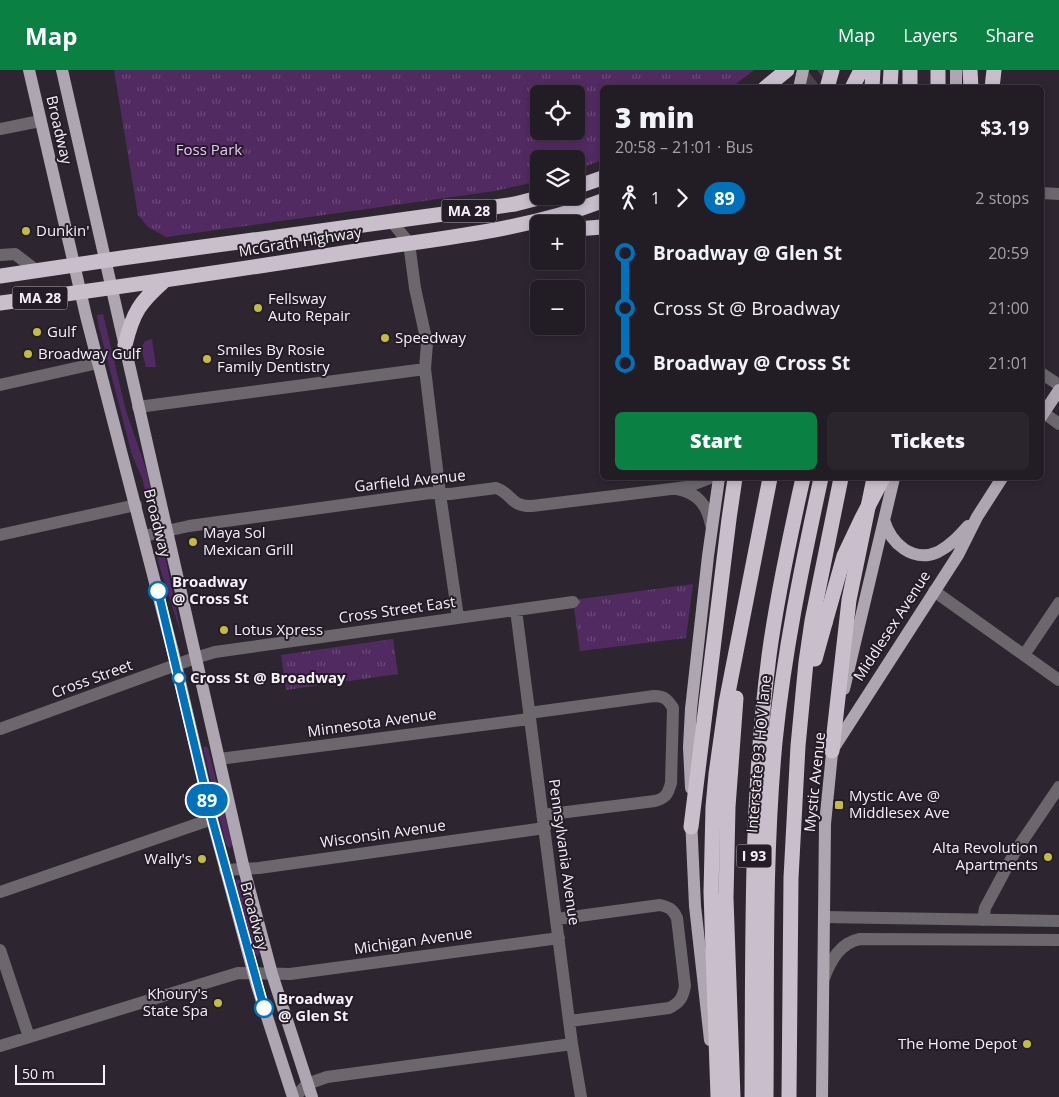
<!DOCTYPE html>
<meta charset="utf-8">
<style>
:root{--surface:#221c25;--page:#2a252d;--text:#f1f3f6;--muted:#a2a1a7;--line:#3f3a42;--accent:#0b8043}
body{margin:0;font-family:"Open Sans",sans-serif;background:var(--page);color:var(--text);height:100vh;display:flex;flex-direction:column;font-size:19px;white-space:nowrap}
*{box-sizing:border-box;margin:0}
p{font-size:16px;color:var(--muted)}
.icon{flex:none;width:28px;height:28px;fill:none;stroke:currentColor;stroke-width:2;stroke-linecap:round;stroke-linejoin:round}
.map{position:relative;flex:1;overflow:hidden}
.sheet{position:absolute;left:600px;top:15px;width:444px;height:395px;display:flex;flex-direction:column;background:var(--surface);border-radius:8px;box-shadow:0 2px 8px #0003,0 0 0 1px var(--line)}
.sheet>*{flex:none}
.badge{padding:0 10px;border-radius:16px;font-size:18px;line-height:32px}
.controls{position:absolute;left:530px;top:15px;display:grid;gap:10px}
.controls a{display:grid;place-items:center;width:55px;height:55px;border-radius:8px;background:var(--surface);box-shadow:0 2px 8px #0003,0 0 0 1px var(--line);font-size:25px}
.scale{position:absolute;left:15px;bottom:12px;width:90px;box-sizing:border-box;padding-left:5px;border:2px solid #f6f1f8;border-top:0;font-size:14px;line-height:18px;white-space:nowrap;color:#f6f1f8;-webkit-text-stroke:4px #241c27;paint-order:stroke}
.map>.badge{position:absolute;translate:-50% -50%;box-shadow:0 0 0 2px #fff}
.legs{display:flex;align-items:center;gap:8px;height:55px;padding:0 15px;font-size:16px}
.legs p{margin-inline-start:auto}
.head{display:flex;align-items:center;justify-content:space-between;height:85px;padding:0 15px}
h1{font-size:28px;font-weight:800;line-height:38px}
.primary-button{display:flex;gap:10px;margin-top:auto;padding:10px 15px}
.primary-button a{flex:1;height:58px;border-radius:8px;background:var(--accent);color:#fff;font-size:20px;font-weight:800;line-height:58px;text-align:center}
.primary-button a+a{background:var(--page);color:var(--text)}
ul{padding:0 15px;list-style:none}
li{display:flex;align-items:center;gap:18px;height:55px;font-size:19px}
li i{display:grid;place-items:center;width:8px;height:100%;margin:0 6px;background:currentColor}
li i::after{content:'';width:12px;height:12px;margin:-6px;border:4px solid;border-radius:50%;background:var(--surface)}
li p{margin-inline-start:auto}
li:first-child i{background:linear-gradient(#0000 50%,currentColor 0)}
li:last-child i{background:linear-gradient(currentColor 50%,#0000 0)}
header{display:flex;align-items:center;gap:30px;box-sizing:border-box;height:70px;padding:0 25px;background:var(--accent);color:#fff}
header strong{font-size:24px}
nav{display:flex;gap:28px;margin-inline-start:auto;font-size:18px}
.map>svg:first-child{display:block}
.green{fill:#522a62}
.park{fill:url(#park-tufts);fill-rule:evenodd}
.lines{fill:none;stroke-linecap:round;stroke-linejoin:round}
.highway-tunnel{stroke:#4b444f;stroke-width:15;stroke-dasharray:15 8;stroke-linecap:butt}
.minor{stroke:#6b676d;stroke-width:12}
.major{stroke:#aea6b1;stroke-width:12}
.highway{stroke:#c8becc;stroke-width:15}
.highway-bridge{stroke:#c8becc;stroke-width:15}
.line-1-casing{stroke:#fff;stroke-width:11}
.line-1{stroke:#0072bc;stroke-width:8}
.poi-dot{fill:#c5bc3d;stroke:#241c27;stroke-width:2}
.stop-1-dot{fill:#fff;stroke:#0072bc;stroke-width:2.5}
.labels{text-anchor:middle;stroke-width:4;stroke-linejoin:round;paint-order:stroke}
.shield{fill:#241c27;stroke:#b7b1b9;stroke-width:1}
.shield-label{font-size:14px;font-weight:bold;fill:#f6f1f8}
.street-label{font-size:15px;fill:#f6f1f8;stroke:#241c27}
.park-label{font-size:15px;fill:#e9c6fa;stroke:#241c27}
.poi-label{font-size:15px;fill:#f6f1f8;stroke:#241c27;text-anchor:start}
.stop-label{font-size:15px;font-weight:bold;fill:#f6f1f8;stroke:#241c27;text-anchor:start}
</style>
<header>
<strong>Map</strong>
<nav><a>Map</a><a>Layers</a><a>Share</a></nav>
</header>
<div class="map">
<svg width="1059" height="1027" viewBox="0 0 1059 1027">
<defs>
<pattern id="park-tufts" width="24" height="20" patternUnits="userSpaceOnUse" patternTransform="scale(1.25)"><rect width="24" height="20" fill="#522a62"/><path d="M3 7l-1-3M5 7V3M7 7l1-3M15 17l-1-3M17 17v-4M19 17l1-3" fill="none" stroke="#6c4979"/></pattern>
</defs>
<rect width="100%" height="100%" fill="#2d2631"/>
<path class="green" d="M103 244 126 341 147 402 155 442 154 446 151 443 142 408 132 385 98 254 97 245Z
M152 269 156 297H146L141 278 145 271Z
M160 475 163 477 182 567 158 492 157 478Z
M206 676 208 678 232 774 230 778 226 775 203 678Z
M237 809 241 811 260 882 258 886 254 883 235 811Z"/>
<path class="park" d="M114 0H754L732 17 602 18V90L576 100V89H539V111L495 121 166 167 148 157 138 145ZM539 24H576V61H539Z
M693 514 686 568 580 581 573 530Z
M393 569 398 604 286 620 281 585Z"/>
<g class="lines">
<path class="highway-tunnel" d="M802 18 825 0"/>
<path class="minor" d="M0 59 40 51
M1041 123 1059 124
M392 152 409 173 415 218 427 273 425 299 440 424 458 547
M0 185 15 184 37 201
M1041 303 1059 315
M0 315 98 293
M138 337 425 299
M1044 343 1059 354
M677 419C698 423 707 435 711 455
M0 465 136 435
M144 466 189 456 430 423 450 424 496 418C512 423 510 437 532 436L687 417 710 408
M934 521 1059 610
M516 540 572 974 581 1027
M1024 585 1059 533
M529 643 654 626C665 626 668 630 673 638L671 713C668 724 666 728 655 731L543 745
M0 659 195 588 215 582 573 532
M219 689 529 649
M225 800 259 798 545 758
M0 822 212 749
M824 847 1059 851
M557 849 660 835C669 837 673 839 677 848L685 916C683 927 680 933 669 938L570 951
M983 850 985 838 1015 782 1059 717
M0 880 29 967
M824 908C831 890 840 873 860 869L1059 870
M0 976 238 903 290 904 559 868
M295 1027 307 1014 327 1007 572 974"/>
<path class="major" d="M29 0 86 246 173 582 212 749 257 916 293 1027
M62 0 244 799 272 904 312 1027
M799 18 803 0
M956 18V0
M1041 347 1059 320
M884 450C891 474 913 493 938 482 950 476 959 466 968 456
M844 619 894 408
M833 679 958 485 977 447 1002 408
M691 718 689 677 691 639 708 486 719 408
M691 748 695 836 710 970
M822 1027 825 754 833 673"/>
<path class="highway" d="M938 0V18
M970 0 971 18
M765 18 787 0
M827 18 832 0
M852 18 861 0
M872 18 873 0
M890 18 891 0
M910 18V0
M992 18 994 0
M576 117 602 108
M576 159 602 157
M0 206 122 188 473 140 515 134 546 126
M0 233C121 217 242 199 363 180 443 168 526 160 602 131
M125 275C133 242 140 232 165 210
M815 589 825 553
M832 681 849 530 874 408
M691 757 729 449 735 408
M718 1027 711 822 713 737 716 704 726 633 770 408
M733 1027 726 828 728 737 736 628
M752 1027C753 880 750 732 769 586 777 526 790 466 803 408
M766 1027C767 909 764 790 775 672 784 582 802 495 821 408
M789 1027 791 808 798 676 806 592 812 551 841 408"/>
<path class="highway-bridge" d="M825 553 844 486 862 448 883 408"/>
</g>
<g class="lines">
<g class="line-1-casing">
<path id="line-1" d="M158 521 212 749 264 938"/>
</g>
<use href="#line-1" class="line-1"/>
</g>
<g class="poi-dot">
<circle cx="26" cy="161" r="5"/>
<circle cx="258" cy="238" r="5"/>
<circle cx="37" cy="262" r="5"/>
<circle cx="385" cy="268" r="5"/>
<circle cx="28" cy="284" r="5"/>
<circle cx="207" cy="289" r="5"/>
<circle cx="193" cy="472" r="5"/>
<circle cx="224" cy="560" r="5"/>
<rect x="834" y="730" width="10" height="10" rx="2.5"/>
<circle cx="1048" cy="787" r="5"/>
<circle cx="202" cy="789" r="5"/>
<circle cx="218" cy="933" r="5"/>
<circle cx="1027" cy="974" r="5"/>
</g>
<g class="stop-1-dot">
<circle cx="158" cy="521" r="9"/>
<circle cx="179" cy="608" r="6"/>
<circle cx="264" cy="938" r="9"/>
</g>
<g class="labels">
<g class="shield">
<rect x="441.5" y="129.5" width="55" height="23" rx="4"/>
<rect x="12.5" y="216.5" width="55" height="23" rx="4"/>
<rect x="736.5" y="774.5" width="35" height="23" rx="4"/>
</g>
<g class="shield-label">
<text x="469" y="146">MA 28</text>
<text x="40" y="233">MA 28</text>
<text x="754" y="791">I 93</text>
</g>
<g class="street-label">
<text transform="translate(59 60) rotate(77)" y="5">Broadway</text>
<text transform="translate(300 172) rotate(-9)" y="5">McGrath Highway</text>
<text transform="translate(410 411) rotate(-6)" y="5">Garfield Avenue</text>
<text transform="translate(157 453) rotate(76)" y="5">Broadway</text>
<text transform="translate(397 540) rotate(-8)" y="5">Cross Street East</text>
<text transform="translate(892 556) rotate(-57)" y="5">Middlesex Avenue</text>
<text transform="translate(92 609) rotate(-20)" y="5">Cross Street</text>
<text transform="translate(372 653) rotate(-8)" y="5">Minnesota Avenue</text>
<text transform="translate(759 684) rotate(-85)" y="5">Interstate 93 HOV lane</text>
<text transform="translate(815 712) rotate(-84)" y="5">Mystic Avenue</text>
<text transform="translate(383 764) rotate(-8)" y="5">Wisconsin Avenue</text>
<text transform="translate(564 782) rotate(82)" y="5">Pennsylvania Avenue</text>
<text transform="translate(254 846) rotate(75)" y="5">Broadway</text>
<text transform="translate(413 871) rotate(-8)" y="5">Michigan Avenue</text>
</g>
<g class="park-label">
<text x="209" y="85">Foss Park</text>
</g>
<g class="poi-label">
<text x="36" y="166">Dunkin'</text>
<text x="268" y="234">Fellsway<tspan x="268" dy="17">Auto Repair</tspan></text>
<text x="47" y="267">Gulf</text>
<text x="395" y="273">Speedway</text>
<text x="217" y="285">Smiles By Rosie<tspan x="217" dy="17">Family Dentistry</tspan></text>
<text x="38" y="289">Broadway Gulf</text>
<text x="203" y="468">Maya Sol<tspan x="203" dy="17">Mexican Grill</tspan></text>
<text x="234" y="565">Lotus Xpress</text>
<text x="849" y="731">Mystic Ave @<tspan x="849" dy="17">Middlesex Ave</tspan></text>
<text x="1038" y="783" text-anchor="end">Alta Revolution<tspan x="1038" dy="17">Apartments</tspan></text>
<text x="192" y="794" text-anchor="end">Wally's</text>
<text x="208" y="929" text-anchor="end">Khoury's<tspan x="208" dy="17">State Spa</tspan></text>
<text x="1017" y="979" text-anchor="end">The Home Depot</text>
</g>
<g class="stop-label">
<text x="172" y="517">Broadway<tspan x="172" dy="17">@ Cross St</tspan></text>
<text x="190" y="613">Cross St @ Broadway</text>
<text x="278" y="934">Broadway<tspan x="278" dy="17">@ Glen St</tspan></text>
</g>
</g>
</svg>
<div class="controls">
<a><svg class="icon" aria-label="locate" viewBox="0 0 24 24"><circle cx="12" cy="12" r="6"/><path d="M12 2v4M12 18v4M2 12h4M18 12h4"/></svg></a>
<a><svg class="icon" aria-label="layers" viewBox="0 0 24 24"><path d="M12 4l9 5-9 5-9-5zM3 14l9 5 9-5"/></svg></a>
<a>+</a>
<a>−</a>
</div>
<div class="scale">50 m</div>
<b class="badge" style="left:207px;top:730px;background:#0072bc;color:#fff">89</b>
<section class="sheet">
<div class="head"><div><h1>3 min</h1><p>20:58 – 21:01 · Bus</p></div><b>$3.19</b></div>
<div class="legs"><svg class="icon" aria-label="walk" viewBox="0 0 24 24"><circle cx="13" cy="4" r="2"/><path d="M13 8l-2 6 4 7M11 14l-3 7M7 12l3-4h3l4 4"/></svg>1<svg class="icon" aria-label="forward" viewBox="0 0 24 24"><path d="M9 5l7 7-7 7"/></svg><b class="badge" style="background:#0072bc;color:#fff">89</b><p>2 stops</p></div>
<ul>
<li><i style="color:#0072bc"></i><b>Broadway @ Glen St</b><p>20:59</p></li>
<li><i style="color:#0072bc"></i><span>Cross St @ Broadway</span><p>21:00</p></li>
<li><i style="color:#0072bc"></i><b>Broadway @ Cross St</b><p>21:01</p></li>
</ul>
<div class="primary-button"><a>Start</a><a>Tickets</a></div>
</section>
</div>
